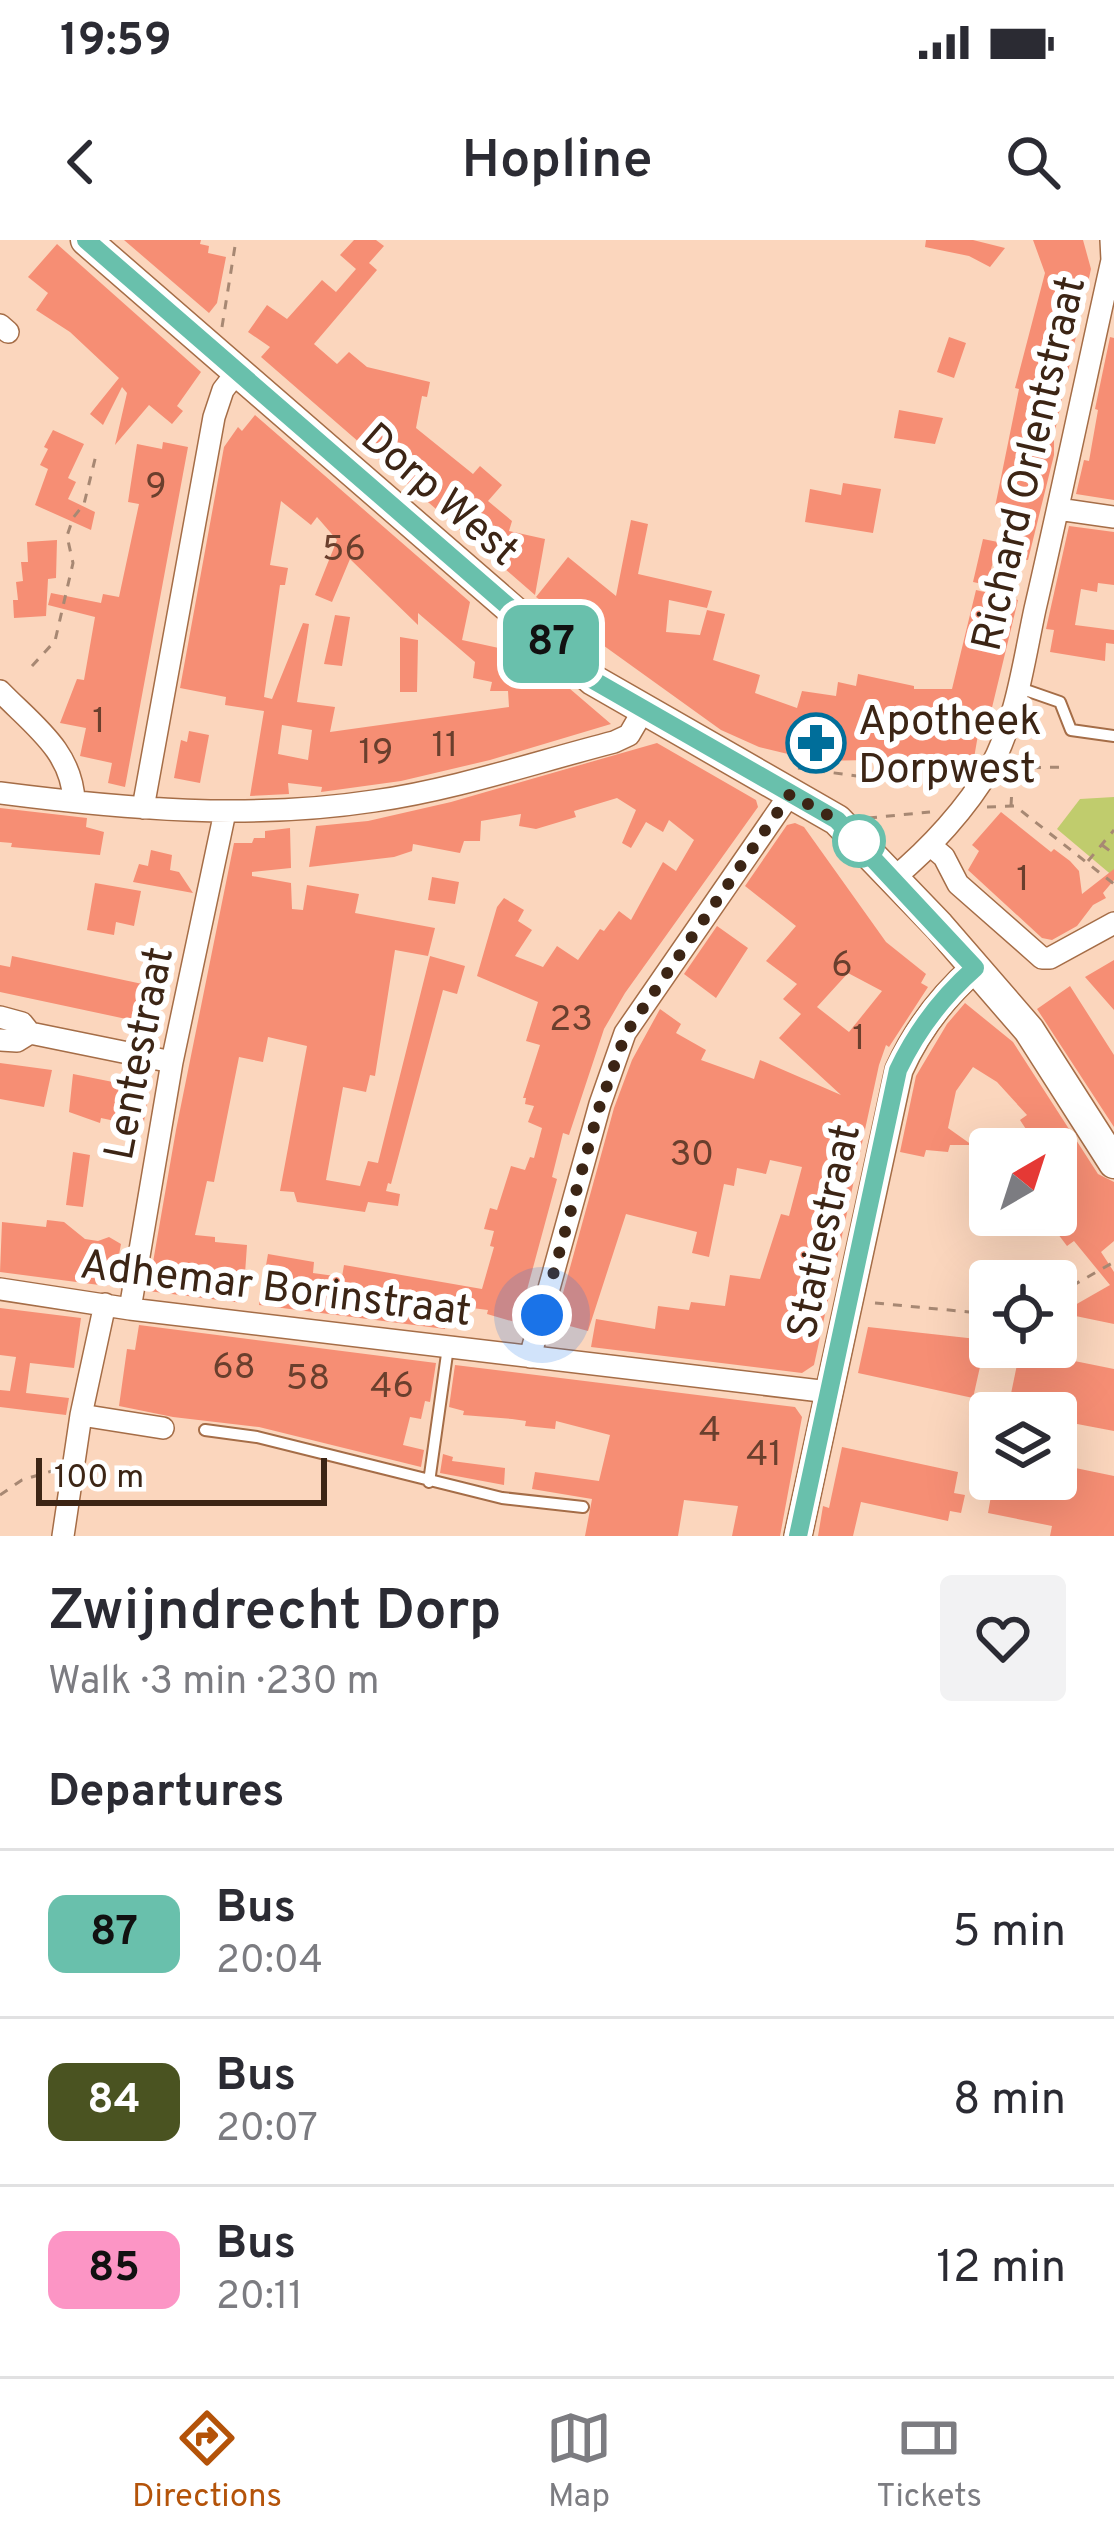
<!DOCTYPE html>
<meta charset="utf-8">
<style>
:root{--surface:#fff;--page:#f2f2f3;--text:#2b2b33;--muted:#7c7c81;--line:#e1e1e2;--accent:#b45309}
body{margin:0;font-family:Overpass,sans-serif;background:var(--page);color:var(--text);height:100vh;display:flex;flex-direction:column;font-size:45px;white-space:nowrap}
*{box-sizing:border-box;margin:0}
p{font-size:39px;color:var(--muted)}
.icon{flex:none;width:66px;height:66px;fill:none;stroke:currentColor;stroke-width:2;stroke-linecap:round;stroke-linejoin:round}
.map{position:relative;height:1296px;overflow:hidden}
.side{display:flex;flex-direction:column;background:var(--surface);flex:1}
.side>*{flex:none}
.badge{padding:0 24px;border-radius:18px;font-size:42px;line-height:78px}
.needle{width:78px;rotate:39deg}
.tools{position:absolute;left:969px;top:888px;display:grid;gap:24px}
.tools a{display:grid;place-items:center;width:108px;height:108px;border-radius:12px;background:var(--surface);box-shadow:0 12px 48px #0002;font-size:60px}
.scale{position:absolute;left:36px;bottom:30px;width:291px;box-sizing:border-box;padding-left:12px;border:6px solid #3c2515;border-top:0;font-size:33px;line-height:42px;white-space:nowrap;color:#3c2515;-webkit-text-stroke:9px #fff;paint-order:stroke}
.you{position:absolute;width:60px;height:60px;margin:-30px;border:9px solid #fff;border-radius:50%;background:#1a73e8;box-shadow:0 0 0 18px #1a73e833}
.map>.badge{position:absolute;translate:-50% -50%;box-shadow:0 0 0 6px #fff}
h2{padding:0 48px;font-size:45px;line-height:108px}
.round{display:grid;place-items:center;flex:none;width:126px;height:126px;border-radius:12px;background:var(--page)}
.head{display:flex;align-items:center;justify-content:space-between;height:204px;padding:0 48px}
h1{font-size:57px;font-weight:600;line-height:90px}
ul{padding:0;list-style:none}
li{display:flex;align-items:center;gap:36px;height:168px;padding:0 48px;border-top:3px solid var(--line)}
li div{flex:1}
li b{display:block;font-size:45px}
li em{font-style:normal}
li .badge{min-width:132px;font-weight:700;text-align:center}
.status{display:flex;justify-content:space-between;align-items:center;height:84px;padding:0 60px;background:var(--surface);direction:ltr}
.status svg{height:33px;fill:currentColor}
header{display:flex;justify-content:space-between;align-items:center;height:156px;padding:0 48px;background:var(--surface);font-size:54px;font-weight:600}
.menu{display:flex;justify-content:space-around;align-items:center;height:168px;border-top:3px solid var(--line);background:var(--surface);font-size:33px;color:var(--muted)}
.menu a{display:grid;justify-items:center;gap:6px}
.menu .active{color:var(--accent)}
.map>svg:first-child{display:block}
.green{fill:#c0cc6d}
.building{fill:#f68e74;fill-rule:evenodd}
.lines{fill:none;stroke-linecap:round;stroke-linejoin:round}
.service-casing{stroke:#a56d47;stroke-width:14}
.minor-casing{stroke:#a56d47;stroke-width:24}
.tertiary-casing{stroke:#a56d47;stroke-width:30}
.secondary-casing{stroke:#a56d47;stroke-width:33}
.path{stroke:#a78873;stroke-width:3;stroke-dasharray:9 9;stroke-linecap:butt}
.service{stroke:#fff;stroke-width:10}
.minor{stroke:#fff;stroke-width:21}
.tertiary{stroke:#fff;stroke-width:27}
.secondary{stroke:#fff;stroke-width:30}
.line-casing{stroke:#fff;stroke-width:27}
.line{stroke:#69c0ac;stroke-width:18}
.walk{stroke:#3c2515;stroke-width:12;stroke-dasharray:0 21.6}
.stop-dot{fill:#fff;stroke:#69c0ac;stroke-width:6}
.labels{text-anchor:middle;stroke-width:12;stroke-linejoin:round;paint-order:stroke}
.number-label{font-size:36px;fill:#6a3f2d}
.street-label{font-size:42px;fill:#3c2515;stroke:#fff}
.poi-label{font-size:42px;fill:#3c2515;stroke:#fff;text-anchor:start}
</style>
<div class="status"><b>19:59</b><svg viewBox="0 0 49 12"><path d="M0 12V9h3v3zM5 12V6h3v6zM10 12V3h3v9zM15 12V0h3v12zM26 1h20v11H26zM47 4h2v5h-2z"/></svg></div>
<header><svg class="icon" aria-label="back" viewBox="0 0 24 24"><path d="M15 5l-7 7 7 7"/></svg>Hopline<svg class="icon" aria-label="search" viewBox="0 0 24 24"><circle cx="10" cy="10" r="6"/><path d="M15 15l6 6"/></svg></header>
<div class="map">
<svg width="1114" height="1296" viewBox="0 0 1114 1296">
<rect width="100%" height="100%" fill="#fbd6bd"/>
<path class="green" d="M1114 557V637L1057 589 1080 559Z"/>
<path class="building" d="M124 0H201L200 4 209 6 208 13 226 17 217 63 209 73Z
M354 0H376L384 6 369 23 377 30 314 104 337 124 349 112 367 127 430 142 427 157 422 156 416 188 473 234 480 226 502 245 488 261 512 281 509 291 545 299 535 355 261 117 270 107 248 92 267 65 287 79 322 40 336 52 356 29 340 15Z
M926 0H973L1005 8 990 27 969 16 925 7Z
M1033 0H1083L1091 29 1054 195V215L1028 320 1002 314 1013 270 995 267 1019 149 1015 148 1045 33Z
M57 4 201 132 177 166 183 171 172 184 149 165 115 205 127 153 122 147 103 185 90 174 119 138 70 92 36 70 48 53 28 37Z
M949 97 966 103 954 138 937 132Z
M1110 97 1114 98V260L1076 254 1084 220 1089 221 1098 170 1095 169Z
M899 170 943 178 935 204 894 198Z
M255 175 470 362 462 400 508 410 514 401 611 484 490 520 401 541 321 552 322 547 288 543 289 554 250 556 264 471 225 465 226 457 180 448 224 207 238 187 242 191ZM281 261 311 285 317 277 337 300 315 355 332 362 350 319 418 385V373L475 422 473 438 492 442 490 451H508L509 467 330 492 335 467 297 462 309 384 303 383 272 459 264 457 280 345H285L288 328 270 325ZM282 485 312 490 308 520 278 514Z
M53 190 84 204 68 238 76 242 68 259 95 272 91 290 35 265 48 229 40 225 48 209 44 207Z
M163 202 188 207 125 547 108 543 112 523 80 516 86 488 60 483 77 439 84 440 95 377 48 365 51 353 101 363 103 354 119 357 139 264 128 262 137 204 162 209Z
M843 243 881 249 873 293 805 282 810 249 841 255Z
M631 280 648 284 638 334 712 351 707 368 669 360 666 392 700 395 707 370 725 374 713 420 760 435 755 453 797 468 802 451 836 456 838 442 856 446 858 434 914 446V449H952L976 350 1018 360 989 480H984L985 489H979L974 518 817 521 759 507 721 490 536 357 568 317 616 356Z
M1069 286 1114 292V345L1098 343 1097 352 1081 349 1075 385 1114 390V404L1106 403 1105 421 1050 412 1054 390 1046 389Z
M983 299 998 302 987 345 973 342Z
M57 300 56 338 48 339 46 376 14 378 13 360H18L16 342 23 341 21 322H28L27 302Z
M335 375 350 377 342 426 324 424Z
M400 397 418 400 417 452H400Z
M189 491 209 495 200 543 174 538 181 500 187 502Z
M657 503 756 560 758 567 625 753 604 789 569 895 563 893 552 937 557 939 518 1083 487 1074 488 1070 448 1065 445 1089 259 1065 268 1014 314 1022 313 1033 342 1037 344 1025 482 1049 494 1007 490 1006 494 991 484 989 490 968 497 970 511 926 525 930 530 917 534 918 542 888 528 882 534 866 525 864 526 858H523L540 805 526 801 538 762 477 736 497 667 504 658 524 670 518 681 532 690 515 716 543 727 557 706 578 720 600 689 604 691 619 671 631 680 663 622 676 631 694 600 669 580 663 592 646 582 631 608 622 603 636 570 617 558 574 571 576 577 536 589 519 586 521 574 481 581 480 601H464L460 613 413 604 412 611 394 617 309 627 316 586 368 581 451 562Z
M0 568 87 578 86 587 104 592 100 615 11 607 12 603 0 602Z
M1001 572 1051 612 1054 609 1070 621 1079 631 1082 654 1114 629V640L1103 653 1106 658 1093 665 1077 686 1052 700 1042 698 968 630 979 611 972 605Z
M795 583 804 587 886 702 926 734 921 743 928 747 889 807 886 805 879 825 814 1125 802 1133 591 1107 596 1079 655 1089 658 1066 689 1070 691 1062 725 1066 730 1035 760 1039 781 974 789 976 802 927 770 920 766 934 737 928 734 946 724 944 709 1017 692 1013 697 992 626 974 588 1091 555 1082 614 868 632 820 660 769 681 784 676 793 706 810 701 820 754 839 760 820 841 855 779 798 801 774 783 759 797 744 766 721 796 686 745 646 787 585ZM848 733 882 751 849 792 817 767Z
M290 588 291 628 252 632V636L291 643 292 669 303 670 307 645 359 654 355 673 435 688 428 716 395 710 375 836 370 835 366 852 343 847 326 940 360 946 368 921 378 923 430 716 465 726 457 754 443 750 391 944 388 943 386 951 400 954 398 966 368 962 365 972 297 962 294 952 280 951 307 806 268 797 263 822 239 817 214 942 207 941 195 995 215 997V1002L247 1005 243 1063 148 1051 176 890 234 603H252L254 598H265V591Z
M151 610 172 615 170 630 179 632 193 653 133 642 139 624 148 626Z
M432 637 459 642 455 664 428 660Z
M95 643 141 651 134 686 116 682 114 695 87 690Z
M717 686 748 708 716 758 684 734Z
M12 716 161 748 157 771 148 769 145 783 0 752V725L10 727Z
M1114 720V770L1085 737Z
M1070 746 1114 815V887L1037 769Z
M965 763 1013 802 1098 934 1114 942V1001L1101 1012 1114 1032V1084L1061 1073 1110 1045 1074 1001 1067 1006 1052 986 1065 968 1056 961V909H1039L1020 880 1027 875 997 842 973 827 956 851 948 888 972 905H950L948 912 926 910 924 917 900 912 916 836 947 784Z
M0 823 52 830 44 867 0 859Z
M73 834 133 846 130 861 147 864 143 887 101 878 100 883 69 872Z
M73 912 90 915 83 967 66 965Z
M47 980 64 982 85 999 98 1001 109 997 121 1004 114 1041 107 1046 0 1032 2 982 46 987Z
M0 1068 81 1078 74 1128 30 1123 26 1153 69 1158 66 1175 0 1167V1150L10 1151 16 1117 0 1115Z
M139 1085 436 1123 430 1162 425 1161 421 1179 410 1177 403 1205 424 1210 421 1227 259 1187 173 1177 119 1166 127 1109 135 1110Z
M868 1087 986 1100 973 1158 858 1133Z
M1020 1110 1114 1129V1191L1056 1180V1173H1007Z
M455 1125 795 1167 802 1177 780 1296H732L738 1266 684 1260 678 1296H585L592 1259 532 1249 535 1232 599 1241 610 1195 556 1181 555 1189 525 1186 526 1181 512 1179 463 1175 464 1171 449 1167Z
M842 1207 958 1232 954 1253 965 1255 961 1273 950 1271 948 1281 861 1262 853 1296H818L823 1266 829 1268Z
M443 1214 453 1217 452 1221 505 1228 504 1245 440 1233Z
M1056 1224 1114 1236V1296H1050L1052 1286 988 1273 994 1239H1056Z"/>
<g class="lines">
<g class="service-casing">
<path id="service" d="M1017 447 1060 462 1071 490 1114 496
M205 1190 257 1197 502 1258 583 1267
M429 1242 448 1107"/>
</g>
<g class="minor-casing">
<path id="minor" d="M0 85 8 92
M1058 269 1114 277
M0 451C33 485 72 511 74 561
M0 553C124 569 250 580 374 561 453 550 536 522 614 502L629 495 643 471
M143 568 214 177 223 150 237 132
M930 605 944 617 958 644 1042 718H1050L1114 683
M894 638C930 608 967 568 990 528 1016 482 1024 420 1035 369 1062 253 1086 136 1112 20L1111 0
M0 777 22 783 30 793 172 822
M0 800 17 801 30 793
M0 1049 130 1069 829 1152
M130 1069 172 822 225 572
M530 1117 600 864 625 793 790 554
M81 1175 163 1188
M63 1296 81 1175 105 1064"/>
</g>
<g class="tertiary-casing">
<path id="tertiary" d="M798 1296 899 830C917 790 942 757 975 728"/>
</g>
<g class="secondary-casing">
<path id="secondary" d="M86 0 593 440 837 580 939 686 1029 790 1114 923"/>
</g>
<path class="path" d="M222 87 236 0
M32 426 55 401 73 323 67 296 73 278 84 264 96 215
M798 528 871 538 962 532
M1014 528 1067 527
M1011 566 1013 529
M987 567 1015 566 1114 644
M868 578 930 572
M1102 605 1114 614
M1088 621 1114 590
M1056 1055 1114 1022
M875 1063 990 1074
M0 1255 22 1240 52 1231"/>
<use href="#service" class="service"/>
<use href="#minor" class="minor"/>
<use href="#tertiary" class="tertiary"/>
<use href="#secondary" class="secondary"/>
</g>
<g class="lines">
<g class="line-casing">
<path id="line" d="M86 0 593 440 837 580 975 728C942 757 917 790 898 830L798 1296"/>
</g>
<use href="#line" class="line"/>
<path class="walk" d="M542 1075 600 865 626 793 790 554 837 580 859 601"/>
</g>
<defs>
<g id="pharmacy-ring" transform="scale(3)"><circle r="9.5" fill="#fff" stroke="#006e9a" stroke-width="1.5"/><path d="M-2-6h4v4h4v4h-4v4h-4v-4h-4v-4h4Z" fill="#006e9a"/></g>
</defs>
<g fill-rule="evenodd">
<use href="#pharmacy-ring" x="816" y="503"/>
</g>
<circle class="stop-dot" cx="859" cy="601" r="24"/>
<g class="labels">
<g class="number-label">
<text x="156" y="257">9</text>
<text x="344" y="320">56</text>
<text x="99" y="492">1</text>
<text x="445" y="516">11</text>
<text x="376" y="523">19</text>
<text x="1023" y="650">1</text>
<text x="842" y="736">6</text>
<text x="571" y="790">23</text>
<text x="859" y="809">1</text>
<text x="692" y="925">30</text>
<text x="234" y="1138">68</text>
<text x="308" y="1149">58</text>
<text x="392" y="1157">46</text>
<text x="710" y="1201">4</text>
<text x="764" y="1225">41</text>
</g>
<g class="street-label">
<text transform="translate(1027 223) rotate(-77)" y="15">Richard Orlentstraat</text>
<text transform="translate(441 253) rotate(41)" y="15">Dorp West</text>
<text transform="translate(137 813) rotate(-79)" y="15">Lentestraat</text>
<text transform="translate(822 991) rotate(-78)" y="15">Statiestraat</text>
<text transform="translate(276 1046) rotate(7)" y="15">Adhemar Borinstraat</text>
</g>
<g class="poi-label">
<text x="858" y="494">Apotheek<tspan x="858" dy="48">Dorpwest</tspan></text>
</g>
</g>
</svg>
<div class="tools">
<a><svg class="needle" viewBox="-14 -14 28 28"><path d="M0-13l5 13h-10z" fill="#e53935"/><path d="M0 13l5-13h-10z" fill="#7c7c81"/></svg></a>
<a><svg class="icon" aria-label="locate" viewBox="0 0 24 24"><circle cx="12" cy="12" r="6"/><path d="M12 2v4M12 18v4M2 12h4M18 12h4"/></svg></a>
<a><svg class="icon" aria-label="layers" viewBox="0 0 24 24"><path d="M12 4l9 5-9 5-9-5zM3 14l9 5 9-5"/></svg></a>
</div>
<div class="scale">100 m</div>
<div class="you" style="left:542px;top:1075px"></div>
<b class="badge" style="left:551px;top:404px;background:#69c0ac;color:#111">87</b>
</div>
<section class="side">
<div class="head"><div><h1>Zwijndrecht Dorp</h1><p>Walk · 3 min · 230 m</p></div><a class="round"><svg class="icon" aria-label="heart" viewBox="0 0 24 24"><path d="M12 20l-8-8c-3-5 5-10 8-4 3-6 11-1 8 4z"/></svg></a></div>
<h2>Departures</h2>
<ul>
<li><span class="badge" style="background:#69c0ac;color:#111">87</span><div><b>Bus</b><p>20:04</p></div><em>5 min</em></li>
<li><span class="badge" style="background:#4a5321;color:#fff">84</span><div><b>Bus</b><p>20:07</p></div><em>8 min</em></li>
<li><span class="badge" style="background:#fc95c5;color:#111">85</span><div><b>Bus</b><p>20:11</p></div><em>12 min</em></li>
</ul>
</section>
<nav class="menu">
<a class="active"><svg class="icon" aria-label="directions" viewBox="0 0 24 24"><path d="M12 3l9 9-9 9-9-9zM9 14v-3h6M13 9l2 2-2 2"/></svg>Directions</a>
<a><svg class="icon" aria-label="map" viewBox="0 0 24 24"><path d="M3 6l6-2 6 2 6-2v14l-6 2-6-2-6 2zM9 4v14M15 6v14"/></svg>Map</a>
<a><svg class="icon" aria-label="tickets" viewBox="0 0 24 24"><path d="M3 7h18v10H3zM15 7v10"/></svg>Tickets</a>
</nav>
